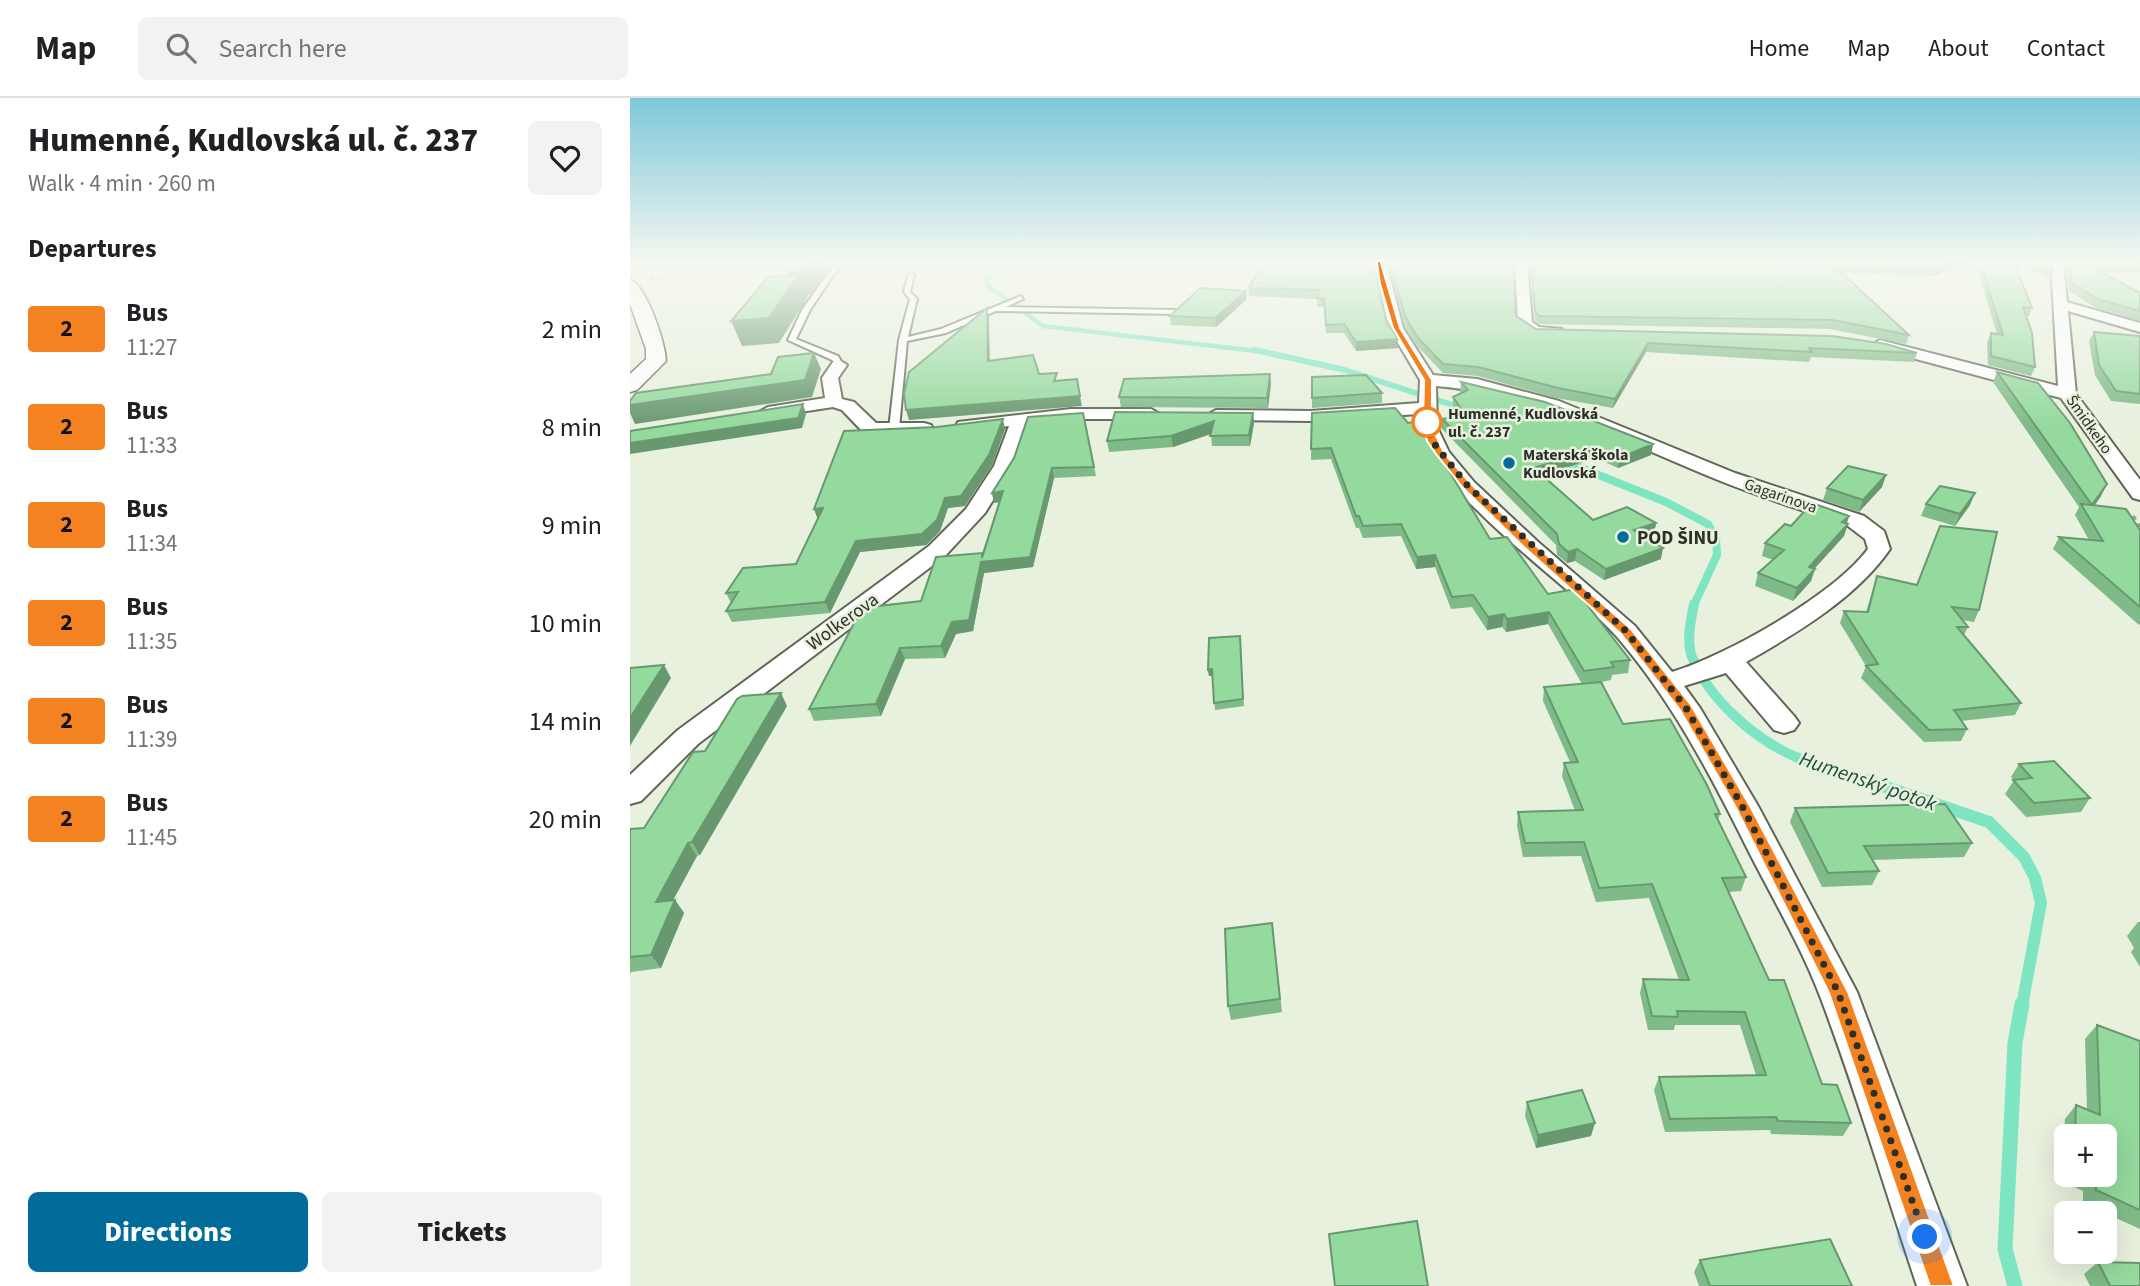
<!DOCTYPE html>
<meta charset="utf-8">
<style>
:root{--surface:#fff;--page:#f2f2f2;--text:#202124;--muted:#757577;--line:#e0e0e0;--accent:#016c99}
body{margin:0;font-family:"Source Sans 3",sans-serif;background:var(--page);color:var(--text);height:100vh;display:flex;flex-direction:column;font-size:26px;white-space:nowrap}
*{box-sizing:border-box;margin:0}
p{font-size:23px;color:var(--muted)}
.icon{flex:none;width:38px;height:38px;fill:none;stroke:currentColor;stroke-width:2;stroke-linecap:round;stroke-linejoin:round}
.map{position:relative;flex:1;overflow:hidden}
.side{display:flex;flex-direction:column;background:var(--surface);width:630px}
.side>*{flex:none}
.badge{padding:0 14px;border-radius:5px;font-size:24px;line-height:46px}
.controls{position:absolute;left:1424px;top:1026px;display:grid;gap:14px}
.controls a{display:grid;place-items:center;width:63px;height:63px;border-radius:10px;background:var(--surface);box-shadow:0 7px 28px #0002;font-size:35px}
.you{position:absolute;width:35px;height:35px;margin:-18px;border:5px solid #fff;border-radius:50%;background:#1a73e8;box-shadow:0 0 0 10px #1a73e833}
.map>.badge{position:absolute;translate:-50% -50%;box-shadow:0 0 0 4px #fff}
h2{padding:0 28px;font-size:26px;line-height:63px}
.round{display:grid;place-items:center;flex:none;width:74px;height:74px;border-radius:10px;background:var(--page)}
.head{display:flex;align-items:center;justify-content:space-between;height:119px;padding:0 28px}
h1{font-size:33px;font-weight:800;line-height:52px}
.primary-button{display:flex;gap:14px;margin-top:auto;padding:14px 28px}
.primary-button a{flex:1;height:80px;border-radius:10px;background:var(--accent);color:#fff;font-size:28px;font-weight:800;line-height:80px;text-align:center}
.primary-button a+a{background:var(--page);color:var(--text)}
ul{padding:0;list-style:none}
li{display:flex;align-items:center;gap:21px;height:98px;padding:0 28px}
li div{flex:1}
li b{display:block;font-size:26px}
li em{font-style:normal}
li .badge{min-width:77px;font-weight:700;text-align:center}
header{display:flex;align-items:center;gap:42px;box-sizing:border-box;height:98px;padding:0 35px;background:var(--surface);border-bottom:2px solid var(--line)}
header strong{font-size:33px}
nav{display:flex;gap:38px;margin-inline-start:auto;font-size:24px}
.search{width:490px;height:63px;background:var(--page);display:flex;align-items:center;gap:18px;box-sizing:border-box;padding:0 24px;border-radius:10px;color:var(--muted);font-size:26px}
main{display:flex;flex:1;min-height:0}
.map>svg:first-child{display:block}
.lines{fill:none;stroke-linecap:round;stroke-linejoin:round}
.stream-far5{stroke:#7ee5c3;stroke-width:4.5}
.stream-far4{stroke:#7ee5c3;stroke-width:6}
.stream-far3{stroke:#7ee5c3;stroke-width:8}
.stream-far2{stroke:#7ee5c3;stroke-width:10}
.stream-far1{stroke:#7ee5c3;stroke-width:12}
.stream{stroke:#7ee5c3;stroke-width:15}
.service-casing{stroke:#5f6656;stroke-width:4}
.minor-casing{stroke:#5f6656;stroke-width:4}
.tertiary-casing{stroke:#5f6656;stroke-width:3}
.path-far1{stroke:#989e90;stroke-width:2;stroke-dasharray:2.5 2.5;stroke-linecap:butt}
.path{stroke:#989e90;stroke-width:3.5;stroke-dasharray:4.5 4.5;stroke-linecap:butt}
.service{fill:#fff;fill-rule:evenodd}
.minor{fill:#fff;fill-rule:evenodd}
.tertiary{fill:#fff;fill-rule:evenodd}
.wall{fill:#7fbb88;fill-rule:evenodd}
.shaded-wall{fill:#68986f}
.building{fill:#94d99e;stroke:#68986f;stroke-width:2}
.line{fill:#f58220;stroke:#fff;stroke-width:2}
.walk{stroke:#2d3029;stroke-width:7;stroke-dasharray:0 12.6}
.stop-dot{fill:#fff;stroke:#f58220;stroke-width:3.5}
.poi-dot{fill:#016c99;stroke:#e8f0de;stroke-width:2.5}
.labels{text-anchor:middle;stroke-width:5;stroke-linejoin:round;paint-order:stroke}
.far-stop-label{font-size:16px;font-weight:bold;fill:#2d3029;stroke:#e8f0de;text-anchor:start}
.far-street-label{font-size:16px;fill:#2d3029;stroke:#e8f0de}
.far-poi-label{font-size:16px;font-weight:bold;fill:#2d3029;stroke:#e8f0de;text-anchor:start}
.poi-label{font-size:19px;font-weight:bold;fill:#2d3029;stroke:#e8f0de;text-anchor:start}
.street-label{font-size:19px;fill:#2d3029;stroke:#e8f0de}
.water-label{font-size:21px;font-style:italic;fill:#214e40;stroke:#e8f0de}
</style>
<header>
<strong>Map</strong>
<div class="search"><svg class="icon" aria-label="search" viewBox="0 0 24 24"><circle cx="10" cy="10" r="6"/><path d="M15 15l6 6"/></svg>Search here</div>
<nav><a>Home</a><a>Map</a><a>About</a><a>Contact</a></nav>
</header>
<main>
<section class="side">
<div class="head"><div><h1>Humenné, Kudlovská ul. č. 237</h1><p>Walk · 4 min · 260 m</p></div><a class="round"><svg class="icon" aria-label="heart" viewBox="0 0 24 24"><path d="M12 20l-8-8c-3-5 5-10 8-4 3-6 11-1 8 4z"/></svg></a></div>
<h2>Departures</h2>
<ul>
<li><span class="badge" style="background:#f58220;color:#111">2</span><div><b>Bus</b><p>11:27</p></div><em>2 min</em></li>
<li><span class="badge" style="background:#f58220;color:#111">2</span><div><b>Bus</b><p>11:33</p></div><em>8 min</em></li>
<li><span class="badge" style="background:#f58220;color:#111">2</span><div><b>Bus</b><p>11:34</p></div><em>9 min</em></li>
<li><span class="badge" style="background:#f58220;color:#111">2</span><div><b>Bus</b><p>11:35</p></div><em>10 min</em></li>
<li><span class="badge" style="background:#f58220;color:#111">2</span><div><b>Bus</b><p>11:39</p></div><em>14 min</em></li>
<li><span class="badge" style="background:#f58220;color:#111">2</span><div><b>Bus</b><p>11:45</p></div><em>20 min</em></li>
</ul>
<div class="primary-button"><a>Directions</a><a>Tickets</a></div>
</section>
<div class="map">
<svg width="1510" height="1188" viewBox="0 0 1510 1188">
<rect width="100%" height="100%" fill="#e8f0de"/>
<g class="lines">
<path class="stream-far5" d="M374 164 357 181V187L413 228 635 254"/>
<path class="stream-far4" d="M625 252 715 272 835 311
M932 363 940 366"/>
<path class="stream-far3" d="M936 364 1036 404 1078 426 1086 441 1087 457 1064 507"/>
<path class="stream-far2" d="M1064 506C1061 521 1056 544 1062 559 1079 601 1124 641 1166 659 1191 669 1218 676 1243 685"/>
<path class="stream-far1" d="M1238 683 1359 724 1394 759 1405 780 1411 805 1392 908"/>
<path class="stream" d="M1385 1188 1375 1151 1385 945 1392 906"/>
<g class="service-casing">
<path id="service" d="M206 164H212L180 212 166 241 208 258 213 267 209 269 202 262 158 242 172 212Z
M281 175 284 177 280 194 287 201 278 239 311 231 391 198 393 201 376 209 547 212 551 214 547 216 366 213 316 235 277 243 269 331 264 334 259 331 269 242 280 201 274 194 278 177Z"/>
</g>
<g class="minor-casing">
<path id="minor" d="M744 164H756L773 230 803 277 847 281 929 303 1105 375 1234 418 1254 433 1260 451C1226 500 1167 535 1116 564L1164 618 1169 625 1164 632 1154 635 1144 632 1096 575 1054 588 1070 610 1128 708 1227 894 1337 1188H1287C1255 1092 1226 993 1190 898 1170 846 1140 796 1115 746 1079 674 1041 602 988 540 942 486 788 388 789 316L681 323 586 322 577 317 586 312 681 313 789 305 790 282 759 230ZM806 288C906 296 996 345 1088 382 1130 399 1175 413 1218 428L1235 441 1238 451C1205 496 1096 558 1042 574L1005 528 907 443 844 384 819 354 807 329Z
M885 164H897L902 224 909 229 932 231V237L900 236 888 226Z
M1421 164H1433L1437 204 1510 225V234L1438 213 1446 296 1510 382V402L1503 400 1431 300 1245 250 1242 247 1250 242 1428 288Z
M209 262 217 267 208 280 212 301 224 304 246 325H294L301 327 303 331 301 335H234L212 312 203 309 138 319 129 314 138 309 195 300 192 280 203 264Z
M441 311H521L530 316 521 321H441L398 326 384 368 355 415 315 458 68 646 11 703 0 706V677L48 632 299 448 336 411 364 368 379 328 335 334 328 332 326 328 328 324Z"/>
</g>
<g class="tertiary-casing">
<path id="tertiary" d="M0 182C16 186 36 246 36 263L7 292 0 294V276L16 261V251L0 206Z"/>
</g>
<path class="path-far1" d="M21 181 108 164"/>
<path class="path" d="M1503 418 1510 429"/>
<use href="#service" class="service"/>
<use href="#minor" class="minor"/>
<use href="#tertiary" class="tertiary"/>
</g>
<path class="wall" d="M632 164 756 222 768 250 726 253 714 235H696L694 209H687V201L619 198V190Z
M757 164H883L886 218 906 231 1287 255 1284 264 1181 259 1179 264 1016 254 983 310 926 300 848 278 813 275 788 249 775 229Z
M900 164H1338L1304 178 1212 175 1279 237 1276 246 1200 231 909 226 905 223Z
M1345 164H1384L1402 210 1399 218H1396L1405 269 1401 278 1358 267 1357 244 1361 235 1367 236Z
M1399 164H1422L1423 173 1419 181 1411 175H1402V170L1397 167Z
M1435 164H1510V175H1473L1510 195V223L1464 209 1439 193Z
M617 201 586 229 541 227 540 218Z
M1464 234 1510 238V306L1481 303 1465 277 1459 243Z
M1367 274 1471 398 1465 407 1510 432V526L1509 527 1423 451 1429 439 1459 442 1445 417 1449 409 1363 284Z
M831 284 1023 346 1021 357 988 370 966 360 913 377 963 422 1026 425 1024 436 1015 439 1031 461 974 482 945 463 937 465 927 457 926 447 812 331V321L830 319 823 308V299L832 295 830 294Z
M641 286 638 310 491 309 489 299Z
M752 295V305L682 310V300Z
M453 315 466 378 424 380 403 469 354 475 343 533 326 536 315 560 275 561 251 618 184 623 179 611 291 503 352 455 369 404 364 405 362 395 384 360Z
M623 315 624 325 620 348H582L581 336 543 349 479 354 477 343Z
M682 315 860 441 918 496 1000 562 998 575 982 577 981 582 971 584 993 626 1090 716 1088 722 1116 779 1111 793 1098 794 1139 882 1192 986 1221 1025 1213 1038 1141 1036 1140 1032 1035 1034 1024 992 1029 979 1126 977 1110 927H1045L1044 932H1018L1010 895 1013 881 1049 882 1019 800 966 804 951 758 893 759 887 728 888 714 945 713 932 678 934 665 940 664 913 603 914 589 952 586 918 526 876 534 872 529 857 532 842 509 821 511 805 469 786 471 771 438 733 440 729 430H726L701 361 681 362Z
M375 331 362 367 335 408 318 410 310 433 296 447 230 454 200 515 102 524 96 513 101 505 96 495 166 466 188 421 184 411Z
M1256 377 1252 389 1229 414 1193 402 1197 390Z
M1296 406 1340 407 1325 428 1291 418Z
M1219 418 1214 438 1184 471 1181 483 1163 503 1125 488 1128 475 1143 462 1132 458 1135 445 1161 428Z
M1247 478 1349 512 1344 524 1332 522 1338 529 1334 537 1391 605 1385 617 1331 623 1337 631 1331 643 1294 644 1231 580 1236 568 1210 525 1214 513 1236 514Z
M610 545 614 608 585 612 582 578H579L578 572Z
M157 608 70 757 67 758 43 802H45L54 815 31 870 1 874 0 876V731L14 730 75 653Z
M1389 666 1460 700 1451 714 1396 719 1375 696 1384 682 1381 679Z
M1165 710 1342 745 1334 759 1242 762 1249 773 1242 787 1192 789 1160 724Z
M1508 824H1510V869L1501 854 1504 850 1497 838Z
M642 825 652 914 601 922 598 908Z
M1467 927 1510 943V1131L1453 1105V1093L1431 1083 1435 1021 1446 1007 1457 1012 1455 941ZM1437 1038H1475V1076H1437Z
M897 1004 961 1038 906 1050 895 1018Z
M1070 1162 1222 1188H1069L1064 1174Z
M1468 1164 1510 1188H1460L1454 1176Z"/>
<path class="shaded-wall" d="M179 164H197V173L180 197H177L178 199 149 245 112 248 101 223 162 187 158 175Z
M1322 164H1338L1304 178 1307 170Z
M616 193 617 201 586 229 585 220Z
M357 210 359 219 360 272 358 263Z
M768 241V250L726 253V244Z
M1018 245 1016 254 983 310 985 301Z
M184 255 191 271 182 299 5 326 0 315V307L175 282Z
M640 276 641 286 638 310 637 300Z
M450 298 452 308 279 322 276 312Z
M173 306 176 316 172 330 0 356V345Z
M623 315 624 325 620 348 619 337Z
M373 321 375 331 362 367 335 408 318 410 310 433 296 447 230 454 200 515 195 504 226 443 315 400Z
M584 323 586 334 543 349 541 338Z
M1023 346 1021 357 988 370 990 360Z
M968 350 966 360 903 380 904 370Z
M422 370 424 380 403 469 354 475 343 533 326 536 315 560 311 548 352 455Z
M1256 377 1252 389 1229 414 1233 402Z
M1477 386 1471 398 1456 419 1462 407Z
M373 393 376 403 364 405 362 395Z
M1345 395 1340 407 1325 428 1330 416Z
M193 410 188 422 184 411Z
M1219 418 1215 429 1218 426 1214 438 1175 481 1179 469Z
M1026 425 1024 436 1002 443 1004 432Z
M1033 450 1031 461 974 482 976 471Z
M947 451 945 463 937 465 938 454Z
M805 457V469L786 471 787 459Z
M1185 471 1181 483 1163 503 1167 490Z
M919 514 918 526 876 534 877 521Z
M874 516 872 529 857 532 858 519Z
M270 550 275 561 251 618 246 606Z
M34 567 41 580 0 648V620Z
M582 571 583 578H579L578 572Z
M151 595 157 608 70 757 62 744Z
M58 745 67 758 35 817 26 804Z
M45 802 54 815 31 870 21 857Z
M965 1025 961 1038 906 1050 908 1037Z"/>
<path class="building" d="M159 164H179L171 174 158 175Z
M632 164H743L756 222 768 241 726 244 714 226 696 227 694 201 687 200 689 192 619 190Z
M759 164H883L886 218 906 231 1202 238 1256 246 1287 255 1179 250 1182 254 1018 245 985 301 928 290 848 269 813 266 788 240 776 220Z
M901 164H1322L1307 170 1203 167 1279 237 1203 222 910 218 905 214Z
M1350 164H1384L1402 210 1393 209 1402 235 1405 269 1361 258V235L1373 237Z
M1405 164H1422L1423 173 1414 167 1405 168Z
M1439 164H1510V167H1458L1510 195V213L1468 201 1442 185Z
M169 177 139 220 101 223 138 179Z
M570 190 616 193 585 220 540 218Z
M357 210 358 263 403 257 409 276 427 275 424 283 447 281 450 298 276 312 274 296 279 274Z
M1464 234 1510 238V296L1486 293 1469 267Z
M184 255 175 282 0 307V303L6 295 141 276 148 259Z
M1367 274 1408 285 1440 325 1477 386 1462 407 1496 411 1510 432V509L1429 439 1473 443 1451 406 1462 407Z
M640 276 637 300 489 299 494 281Z
M736 277 752 295 682 300V279Z
M831 284 915 304 1023 346 990 360 968 350 904 370 963 422 997 409 1026 425 1004 432 1033 450 976 471 947 451 938 454 929 446 927 436 812 321 836 318 823 299 838 292Z
M173 306 168 320 0 345V333Z
M765 310 778 325 789 323 860 441 877 439 918 496 945 491 1000 562 981 564 984 569 954 573 919 514 877 521 874 516 858 519 843 497 822 499 805 457 787 459 771 426 733 428 729 418H726L701 350 681 351 682 315Z
M485 314 623 315 619 337 580 338 584 323 541 338 477 343Z
M453 315 464 369 422 370 400 459 351 464 339 522 322 524 311 548 270 550 246 606 179 611 232 510 291 503 306 459 352 455V460L373 393 362 395 384 360 398 319Z
M373 321 359 357 331 398 315 400 307 422 292 436 226 443 195 504 96 513 108 494 96 495 113 470 166 466 193 410 184 411 214 333 307 329Z
M1218 368 1256 377 1233 402 1197 390Z
M1310 388 1345 395 1330 416 1296 406Z
M1182 405 1219 418 1212 424 1218 426 1179 469 1185 471 1167 490 1128 475 1154 452 1135 445 1155 426 1161 428Z
M1310 428 1367 434 1349 512 1322 509 1338 529H1327L1391 605 1324 612 1337 631 1299 632 1236 568 1248 566 1214 513 1238 514 1247 478 1287 487Z
M610 538 613 601 584 605 582 571 578 572 579 540Z
M34 567 0 620V570Z
M971 584 993 626 1040 621 1077 687 1090 716H1085L1116 779 1092 780 1139 882H1154L1192 986 1207 987 1221 1025 1148 1023 1146 1019 1040 1021 1029 979 1136 977 1115 914 1047 913 1048 919 1022 918 1013 881 1059 882 1022 786 969 790 954 744 895 745 888 714 953 712 934 665 948 664 914 589Z
M151 595 62 744 58 745 26 804 45 802 21 857 0 859V731L14 730 63 654 75 653 107 601 112 598Z
M1424 663 1460 700 1404 705 1383 682 1402 680 1389 666Z
M1315 706 1342 745 1234 748 1249 773 1198 775 1165 710Z
M642 825 650 901 598 908 595 831Z
M1467 927 1510 943V1112L1466 1092V1081L1457 1076H1475V1038H1445L1446 1007 1470 1017Z
M952 992 965 1025 908 1037 897 1004Z
M787 1123 798 1188H705L699 1136Z
M1200 1141 1222 1188H1080L1070 1162Z
M1468 1164 1510 1165V1188H1480Z"/>
<linearGradient id="sky" x2="0" y2="1"><stop stop-color="#7dc8d9"/><stop offset="0.5" stop-color="#f5f8f0"/><stop offset="1" stop-color="#f5f8f0" stop-opacity="0"/></linearGradient>
<rect width="1510" height="330" fill="url(#sky)"/>
<path class="line" d="M750 162 770 230 802 282V329L814 355 841 386 903 445 1000 530 1061 607 1120 708 1218 894 1324 1188H1300L1199 895 1105 708 1050 612 991 536 895 450 834 391 806 356 797 343 793 329 794 282 763 230 750 186 747 164Z"/>
<g class="lines">
<path class="walk" d="M797 324 802 343 838 388 996 533 1056 610 1112 708 1208 894 1295 1139"/>
</g>
<circle class="stop-dot" cx="797" cy="324" r="14"/>
<g class="poi-dot">
<circle cx="879" cy="365" r="7"/>
<circle cx="993" cy="439" r="7"/>
</g>
<g class="labels">
<g class="far-stop-label">
<text x="818" y="321">Humenné, Kudlovská<tspan x="818" dy="18">ul. č. 237</tspan></text>
</g>
<g class="far-street-label">
<text transform="translate(1460 326) rotate(55)" y="6">Šmidkeho</text>
<text transform="translate(1151 397) rotate(19)" y="6">Gagarinova</text>
</g>
<g class="far-poi-label">
<text x="893" y="362">Materská škola<tspan x="893" dy="18">Kudlovská</tspan></text>
</g>
<g class="poi-label">
<text x="1007" y="446">POD ŠINU</text>
</g>
<g class="street-label">
<text transform="translate(212 523) rotate(-36)" y="7">Wolkerova</text>
</g>
<g class="water-label">
<text transform="translate(1238 683) rotate(19)" y="7">Humenský potok</text>
</g>
</g>
</svg>
<div class="controls">
<a>+</a>
<a>−</a>
</div>
<div class="you" style="left:1295px;top:1139px"></div>
</div>
</main>
